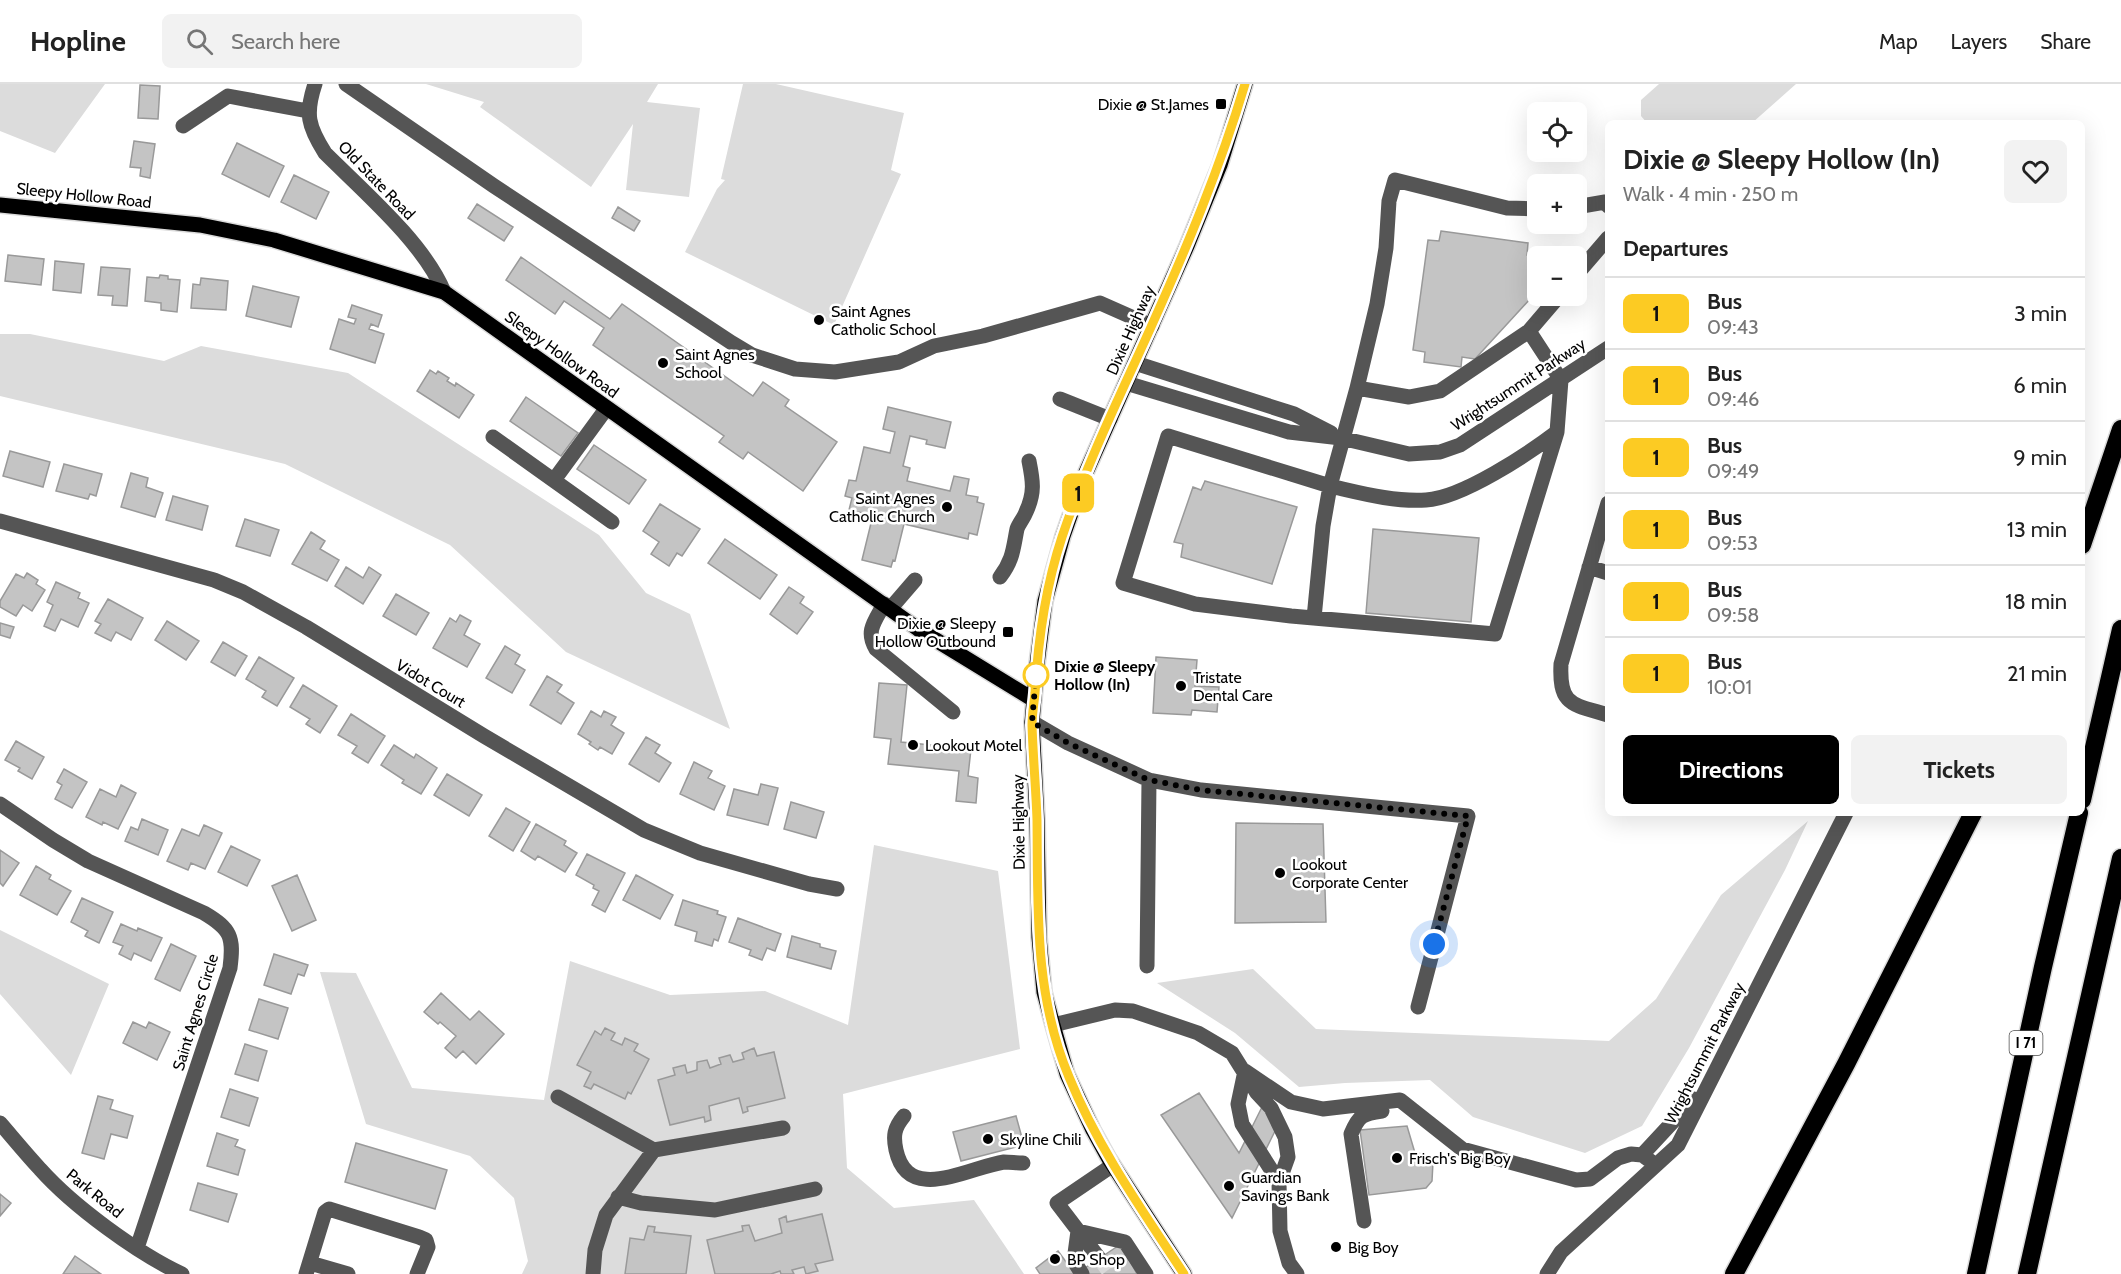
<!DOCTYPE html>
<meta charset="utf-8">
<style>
:root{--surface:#fff;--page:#f2f2f2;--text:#222;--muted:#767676;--line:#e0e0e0;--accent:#000}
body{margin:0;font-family:Cabin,sans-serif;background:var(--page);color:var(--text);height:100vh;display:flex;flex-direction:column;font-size:22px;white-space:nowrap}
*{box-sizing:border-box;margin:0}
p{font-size:20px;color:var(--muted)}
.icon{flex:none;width:33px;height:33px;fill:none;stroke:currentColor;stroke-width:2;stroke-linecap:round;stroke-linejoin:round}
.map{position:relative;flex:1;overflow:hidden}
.drawer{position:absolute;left:1605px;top:36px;width:480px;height:696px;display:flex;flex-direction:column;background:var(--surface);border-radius:9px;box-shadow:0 6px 24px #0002}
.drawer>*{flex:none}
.badge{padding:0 12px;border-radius:9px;font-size:21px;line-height:39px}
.fabs{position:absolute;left:1527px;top:18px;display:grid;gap:12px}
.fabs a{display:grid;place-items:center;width:60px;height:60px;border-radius:9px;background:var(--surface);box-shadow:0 6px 24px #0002;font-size:30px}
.you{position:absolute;width:30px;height:30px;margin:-15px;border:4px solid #fff;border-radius:50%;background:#1a73e8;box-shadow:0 0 0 9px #1a73e833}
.map>.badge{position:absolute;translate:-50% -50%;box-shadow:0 0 0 3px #fff}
h2{padding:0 18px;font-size:22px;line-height:54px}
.round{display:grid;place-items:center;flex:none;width:63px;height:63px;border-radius:9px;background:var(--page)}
.headline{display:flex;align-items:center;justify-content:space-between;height:102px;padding:0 18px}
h1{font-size:28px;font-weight:700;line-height:45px}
.action{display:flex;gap:12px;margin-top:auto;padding:12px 18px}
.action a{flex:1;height:69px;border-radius:9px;background:var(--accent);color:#fff;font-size:24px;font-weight:700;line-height:69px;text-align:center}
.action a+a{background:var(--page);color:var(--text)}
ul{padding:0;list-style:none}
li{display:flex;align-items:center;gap:18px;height:72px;padding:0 18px;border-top:2px solid var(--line)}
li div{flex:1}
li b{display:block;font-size:22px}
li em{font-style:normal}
li .badge{min-width:66px;font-weight:700;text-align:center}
header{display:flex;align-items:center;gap:36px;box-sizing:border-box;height:84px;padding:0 30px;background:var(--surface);border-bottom:2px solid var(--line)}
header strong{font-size:28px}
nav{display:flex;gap:33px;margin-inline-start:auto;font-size:21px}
.search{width:420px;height:54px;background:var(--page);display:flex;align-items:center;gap:15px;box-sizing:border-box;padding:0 21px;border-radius:9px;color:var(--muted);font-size:22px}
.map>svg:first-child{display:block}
.green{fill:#dcdcdc}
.building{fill:#c4c4c4;stroke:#999;stroke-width:1.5}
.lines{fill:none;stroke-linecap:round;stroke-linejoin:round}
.minor-tunnel{stroke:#d9d9d9;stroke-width:15;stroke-dasharray:15 8;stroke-linecap:butt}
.major-casing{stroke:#dbdbdb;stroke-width:18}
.highway-casing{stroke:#dbdbdb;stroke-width:21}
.minor{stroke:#555;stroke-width:15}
.major{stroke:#000;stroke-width:15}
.highway{stroke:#000;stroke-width:18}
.line-casing{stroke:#fff;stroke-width:14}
.line{stroke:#fccb23;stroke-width:9}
.walk{stroke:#000;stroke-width:6;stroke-dasharray:0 10.8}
.poi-dot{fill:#000;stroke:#fff;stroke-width:2}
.stop-dot{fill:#fff;stroke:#fccb23;stroke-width:3}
.labels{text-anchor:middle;stroke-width:5;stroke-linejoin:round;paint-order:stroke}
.shield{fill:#fff;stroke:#4c4c4c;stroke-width:1.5}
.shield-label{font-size:15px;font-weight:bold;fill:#000}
.poi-label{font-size:16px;fill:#000;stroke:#fff;text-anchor:start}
.street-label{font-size:16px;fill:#000;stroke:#fff}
.stop-label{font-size:16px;font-weight:bold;fill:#000;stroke:#fff;text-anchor:start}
</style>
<header>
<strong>Hopline</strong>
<div class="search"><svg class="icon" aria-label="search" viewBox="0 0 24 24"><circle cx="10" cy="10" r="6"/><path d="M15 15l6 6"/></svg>Search here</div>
<nav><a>Map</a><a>Layers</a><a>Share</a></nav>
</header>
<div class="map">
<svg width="2121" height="1190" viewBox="0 0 2121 1190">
<rect width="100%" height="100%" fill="#fff"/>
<path class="green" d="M0 0H105L55 69 0 47Z
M426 0H658L647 18 700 24 689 113 626 106 633 40 591 103 480 23 484 18Z
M743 0H776L904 29 891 86 901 90 834 241 685 168 717 105 725 96 721 95Z
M1659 0H1796L1752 39H1647L1641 32V16Z
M0 250H30L164 277 201 262 348 289 599 451 646 509 690 530 730 645 566 568 450 461 285 380 0 312Z
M1808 737 1785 786 1689 964 1642 1042 1585 1069 1473 1033 1430 996 1345 999 1299 1003 1235 949 1157 899 1253 885 1316 945 1609 957 1656 915 1721 811Z
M874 761 998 787 1020 965 843 1010 847 1084 894 1124 974 1116 1024 1190H522L528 1177 514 1114 470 1072 366 1040 320 888 356 889 412 1004 544 1016 570 877 670 911 765 907 848 941Z
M0 846 109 900 71 991 0 910Z"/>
<path class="building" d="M140 1 160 2 158 35 138 34Z
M134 57 155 60 150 94 140 92 141 84 130 83Z
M237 59 284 82 269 113 222 90Z
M294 91 329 108 316 135 281 118Z
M477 120 513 143 504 157 468 134Z
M618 123 640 137 634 147 612 134Z
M1441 147 1528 159 1527 171 1537 172 1531 214 1475 275 1462 273 1461 283 1424 278 1425 268 1413 266 1428 156 1439 157Z
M8 171 44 175 41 201 5 197Z
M521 173 610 235 622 220 753 312 763 298 789 316 785 322 837 358 803 407 748 368 743 375 719 358 724 352 593 261 604 244 564 217 555 230 506 196Z
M55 177 84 180 81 209 53 206Z
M101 183 130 185 127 222 112 221 113 212 98 211Z
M160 191 168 192V195L180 196 177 228 161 226V219L145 217 147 193 159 194Z
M201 194 228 197 226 226 191 224 193 200 200 201Z
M253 202 299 213 291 243 246 232Z
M352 221 382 231 378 243 371 240 369 245 384 250 375 279 330 265 339 235 354 240 356 235 348 233Z
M430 286 436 290 438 287 449 294 447 297 455 302 456 299 474 311 459 334 417 307Z
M526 313 578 349 561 372 510 337Z
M888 323 951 338 945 364 926 360 927 356 910 352 903 382 910 384 907 397 950 407 954 392 969 395 966 411 978 413 977 418 984 420 977 451 969 449 968 455 904 440 895 477 893 476 891 483 862 476 873 431 849 426 852 414 845 412 849 396 856 397 864 363 890 369 895 348 883 345Z
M594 361 646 396 629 420 577 385Z
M10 367 50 378 43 403 3 392Z
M64 380 102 390 96 412 90 410 88 415 56 407Z
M131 389 148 394 146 403 163 409 155 433 121 423Z
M1205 397 1297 423 1272 500 1181 473 1183 460 1174 458 1193 403 1201 406Z
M173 412 208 422 202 446 166 436Z
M660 420 700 445 682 472 677 469 669 482 651 470 659 458 643 447Z
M245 435 279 446 270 472 236 462Z
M1373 445 1479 454 1471 538 1366 529Z
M311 448 325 457 320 465 339 476 327 497 292 480Z
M725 455 777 491 760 515 708 479Z
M346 483 363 494 369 483 381 491 363 520 335 502Z
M27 489 38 496 36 500 45 506 32 527 23 521 16 532 0 523V517L16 490 24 494Z
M56 498 80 509 78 514 89 519 78 543 61 535 55 547 44 542 53 521 47 518Z
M789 503 804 513 800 519 813 528 797 550 770 530Z
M396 510 429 529 416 551 383 532Z
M108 515 143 534 131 556 116 548 111 557 95 549 101 540 95 537Z
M460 531 471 537 464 551 480 560 467 583 433 564 450 534 456 538Z
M167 537 199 557 186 576 155 556Z
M0 539 14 543 10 554 0 551Z
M223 558 247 572 235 592 211 578Z
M505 562 520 571 515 580 525 586 512 609 486 594Z
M259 573 294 594 277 622 262 613 266 607 246 595Z
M1156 573 1197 576 1195 602 1219 603 1217 628 1192 626 1191 631 1153 629Z
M547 592 562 601 557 608 574 619 561 640 530 621Z
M879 599 907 601 901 658 971 665 968 692 978 694 976 719 956 717 959 687 888 680 891 655 874 653Z
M303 601 337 622 320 649 306 640 310 635 290 623Z
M591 627 601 633 604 627 616 633 611 641 624 649 612 670 600 663 598 666 589 660 591 658 578 650Z
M351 630 385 652 368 679 352 669 357 662 338 651Z
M646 653 660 661 655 669 671 679 659 698 629 680Z
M16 657 44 673 32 695 18 687 20 684 5 676Z
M394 661 414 674 416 670 437 684 421 710 402 699 404 696 381 681Z
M694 678 712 687 708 694 725 702 714 726 680 710Z
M64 685 87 698 72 724 55 715 62 701 57 698Z
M447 690 482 711 469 732 434 711Z
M761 700 778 704 768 741 727 731 734 705 758 711Z
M121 701 136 709 118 745 103 738 102 741 86 733 100 705 116 713Z
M791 718 824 728 816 754 784 745Z
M506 724 530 738 513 767 489 752Z
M142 735 168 746 158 771 125 757 131 743 138 746Z
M1236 739 1323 740 1326 838 1235 839Z
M536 740 566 757 564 761 577 769 565 788 538 772 535 776 521 767Z
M204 741 222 749 205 785 191 779 188 786 167 777 182 745 199 752Z
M231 762 260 776 247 802 218 788Z
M0 766 19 779 3 802 0 799Z
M587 770 625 789 605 828 592 821 599 807 593 804 594 801 576 791Z
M36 782 51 791 49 795 71 807 57 831 20 811Z
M297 791 316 836 292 847 272 802Z
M636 791 673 811 660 835 623 816Z
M82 814 113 828 99 859 85 852 88 847 71 838Z
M683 816 718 827 717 830 726 833 718 857 714 855 712 862 695 857 697 848 675 841Z
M738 834 781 850 775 867 767 864 762 876 749 871 751 866 729 858Z
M121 840 137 847 138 844 162 854 151 877 134 869 131 876 119 870 123 862 113 858Z
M792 852 820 860V863L836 867 831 885 787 873Z
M171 860 196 872 180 907 155 895Z
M274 870 308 881 304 892 298 890 291 910 264 901Z
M441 909 470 936 479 927 504 950 476 980 463 967 456 974 445 964 456 952 440 938 438 940 424 928Z
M259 915 288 924 278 955 249 946Z
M133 938 146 944 149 938 170 948 157 976 123 959Z
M605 944 615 949 611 956 622 961 625 954 638 960 634 967 649 975 631 1010 628 1008 625 1015 594 1000 591 1005 584 1002 591 988 577 981 595 947 601 951Z
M245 960 267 967 258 997 235 990Z
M754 964 757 972 774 968 785 1014 747 1023 748 1027 743 1029 739 1014 709 1022 711 1036 705 1038 704 1033 670 1041 658 996 675 991 673 984 685 981 687 989 697 986V978L707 976 710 984 721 980 719 974 730 971 733 978 744 975 742 969Z
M230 1005 258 1014 249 1042 221 1033Z
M1199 1009 1239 1069 1264 1019 1277 1043 1232 1134 1161 1031Z
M98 1012 113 1016 110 1025 133 1032 127 1054 111 1050 104 1075 82 1069Z
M1016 1032 1024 1061 961 1077 953 1048Z
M1407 1042 1415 1069 1425 1070 1433 1078 1432 1097 1426 1104 1369 1111 1360 1046Z
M217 1049 238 1056 235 1062 245 1066 238 1091 207 1082Z
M356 1059 447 1086 435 1125 345 1098Z
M198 1099 237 1110 228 1138 190 1126Z
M0 1110 11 1119 0 1132Z
M822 1130 833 1176 815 1180 818 1187 806 1190 804 1183 792 1186 794 1190H781L780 1187 771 1190H715L707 1156 743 1147 742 1142 749 1141 755 1157 782 1149 779 1135 786 1132 787 1138Z
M648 1142 655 1143 654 1148 691 1152 686 1190H625L630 1154 644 1156Z
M1121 1160 1137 1190H1089L1085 1184Z
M1058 1167 1075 1190H1040L1036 1184Z
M75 1172 101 1190H63Z"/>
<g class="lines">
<path class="minor-tunnel" d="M1099 1174 1111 1190"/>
<g class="major-casing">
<path id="major" d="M0 121 200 141 274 156 444 208 918 545 1034 616
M1184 1190 1109 1075 1093 1046 1067 990 1053 941 1044 908 1039 853 1037 735 1032 638 1037 580 1045 517 1063 452 1083 395 1187 162 1220 81 1245 0"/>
</g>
<g class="highway-casing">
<path id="highway" d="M2082 461 2121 345
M2082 716 2121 545
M1734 1190 1846 980 1973 729
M1976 1190 2043 883 2079 729
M2027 1190 2121 774"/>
</g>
<path class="minor" d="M315 0C305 30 308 42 325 69 363 107 424 159 444 208
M346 0 494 102 732 259 752 271 795 285 835 288 899 278 934 262 983 252 1100 219 1152 242
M183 42 228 12 308 27
M1576 123 1605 118 1608 122
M1576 191 1608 154
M1529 247 1561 296 1557 348 1495 550 1291 532 1195 520 1123 499 1168 352 1330 402 1357 304 1377 220 1386 164 1389 117 1395 96 1507 124 1538 125
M1135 279 1294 330 1331 349
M1126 299 1289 348 1341 354 1409 370 1440 368 1460 361 1608 264
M1357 304 1409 313 1440 307 1529 247 1559 212
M1060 315 1110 335
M493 353 612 438
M554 396 606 325
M1608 419 1561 580C1559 622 1572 620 1608 631
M0 437 214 496 243 508 306 543 484 652 644 746 700 769 809 800 837 805
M1589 483 1608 489
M1000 493C1013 476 1013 465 1017 445 1019 439 1024 434 1026 428 1035 409 1033 397 1029 377
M884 520C875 537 865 547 876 565L953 628
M890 525 915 496
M1314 534 1323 442 1330 402C1361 409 1393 418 1426 416 1462 414 1528 370 1557 348
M1032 638 1068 659 1149 696 1201 706 1468 732 1418 923
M0 720 53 756 88 777 204 829C231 845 234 853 230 884L137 1164
M1147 882 1149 696
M1053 941 1115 926 1133 927 1198 949 1232 969 1257 1009 1271 1024 1285 1053 1288 1073 1279 1098 1280 1147 1289 1179 1297 1190
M1245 987 1291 1018 1323 1025 1400 1016 1462 1065 1576 1096 1590 1095 1618 1074 1631 1070 1642 1071 1656 1081
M1245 987 1238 1020 1242 1040 1279 1098
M558 1013 654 1066 783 1044
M904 1032C894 1044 893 1052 896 1066 908 1121 969 1083 1004 1078 1010 1078 1017 1079 1023 1079
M0 1039C13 1054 26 1070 40 1085 73 1122 137 1169 182 1190
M1642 1071 1694 1015
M618 1113 641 1119 715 1126 815 1105
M1364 1137 1351 1050C1359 1031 1362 1030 1382 1027
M1099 1174 1057 1119 1113 1081
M310 1179 348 1190
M306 1190 325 1128 329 1125 419 1153 426 1156 428 1163 417 1190
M593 1190 595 1166 606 1131 654 1066
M1082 1190 1074 1177 1078 1147 1125 1158 1146 1190
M1547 1190 1561 1168 1678 1061 1846 729"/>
<use href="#major" class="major"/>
<use href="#highway" class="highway"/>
</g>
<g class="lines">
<g class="line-casing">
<path id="line" d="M1184 1190C1142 1126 1098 1064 1069 993 1034 910 1038 824 1037 736 1036 705 1033 673 1032 641 1032 631 1034 620 1035 609 1038 556 1045 504 1062 453 1086 381 1120 312 1151 243 1187 163 1220 84 1245 0"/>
</g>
<use href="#line" class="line"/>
<path class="walk" d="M1036 591 1032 638 1068 659 1149 696 1201 706 1468 732 1434 860"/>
</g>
<g class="poi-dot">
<rect x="1215" y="14" width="12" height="12" rx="3"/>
<circle cx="819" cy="236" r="6"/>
<circle cx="663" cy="279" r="6"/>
<circle cx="947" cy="423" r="6"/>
<rect x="1002" y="542" width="12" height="12" rx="3"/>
<circle cx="1181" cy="602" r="6"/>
<circle cx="913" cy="661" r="6"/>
<circle cx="1280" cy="789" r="6"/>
<circle cx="988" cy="1055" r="6"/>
<circle cx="1397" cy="1074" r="6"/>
<circle cx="1229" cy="1102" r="6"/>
<circle cx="1336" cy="1163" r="6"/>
<circle cx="1055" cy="1175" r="6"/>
</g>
<circle class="stop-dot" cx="1036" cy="591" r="12"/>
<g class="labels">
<rect class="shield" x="2009.5" y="947" width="33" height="24" rx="4.5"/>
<g class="shield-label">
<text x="2026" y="964">I 71</text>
</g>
<g class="poi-label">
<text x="1209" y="26" text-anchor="end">Dixie @ St.James</text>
<text x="831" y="233">Saint Agnes<tspan x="831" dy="18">Catholic School</tspan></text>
<text x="675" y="276">Saint Agnes<tspan x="675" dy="18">School</tspan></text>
<text x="935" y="420" text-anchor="end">Saint Agnes<tspan x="935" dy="18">Catholic Church</tspan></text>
<text x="996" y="545" text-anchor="end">Dixie @ Sleepy<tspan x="996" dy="18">Hollow Outbound</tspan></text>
<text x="1193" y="599">Tristate<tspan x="1193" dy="18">Dental Care</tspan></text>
<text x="925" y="667">Lookout Motel</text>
<text x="1292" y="786">Lookout<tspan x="1292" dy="18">Corporate Center</tspan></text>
<text x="1000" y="1061">Skyline Chili</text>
<text x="1409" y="1080">Frisch's Big Boy</text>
<text x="1241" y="1099">Guardian<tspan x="1241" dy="18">Savings Bank</tspan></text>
<text x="1348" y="1169">Big Boy</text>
<text x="1067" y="1181">BP Shop</text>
</g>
<g class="street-label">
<text transform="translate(377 96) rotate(46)" y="6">Old State Road</text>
<text transform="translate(84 111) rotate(6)" y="6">Sleepy Hollow Road</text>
<text transform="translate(1130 246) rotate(-66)" y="6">Dixie Highway</text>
<text transform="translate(562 270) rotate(36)" y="6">Sleepy Hollow Road</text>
<text transform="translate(1518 300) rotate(-33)" y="6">Wrightsummit Parkway</text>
<text transform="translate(431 599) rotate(31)" y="6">Vidot Court</text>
<text transform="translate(1018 738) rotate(-91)" y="6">Dixie Highway</text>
<text transform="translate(195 928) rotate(-73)" y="6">Saint Agnes Circle</text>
<text transform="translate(1704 969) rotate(-63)" y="6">Wrightsummit Parkway</text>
<text transform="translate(95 1109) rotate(39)" y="6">Park Road</text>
</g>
<g class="stop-label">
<text x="1054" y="588">Dixie @ Sleepy<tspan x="1054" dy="18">Hollow (In)</tspan></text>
</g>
</g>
</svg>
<div class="fabs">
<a><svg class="icon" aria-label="locate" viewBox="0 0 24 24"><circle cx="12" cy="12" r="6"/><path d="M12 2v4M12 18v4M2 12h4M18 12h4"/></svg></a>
<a>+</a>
<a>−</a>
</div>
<div class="you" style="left:1434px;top:860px"></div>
<b class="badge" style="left:1078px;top:409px;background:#fccb23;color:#111">1</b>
<section class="drawer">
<div class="headline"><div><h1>Dixie @ Sleepy Hollow (In)</h1><p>Walk · 4 min · 250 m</p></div><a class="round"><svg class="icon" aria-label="heart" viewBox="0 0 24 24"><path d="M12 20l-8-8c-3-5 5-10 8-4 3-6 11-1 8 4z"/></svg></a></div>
<h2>Departures</h2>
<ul>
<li><span class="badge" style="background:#fccb23;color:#111">1</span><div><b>Bus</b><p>09:43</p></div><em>3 min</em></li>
<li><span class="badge" style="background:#fccb23;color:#111">1</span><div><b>Bus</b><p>09:46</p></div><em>6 min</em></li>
<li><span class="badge" style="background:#fccb23;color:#111">1</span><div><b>Bus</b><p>09:49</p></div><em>9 min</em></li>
<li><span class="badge" style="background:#fccb23;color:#111">1</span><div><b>Bus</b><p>09:53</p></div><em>13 min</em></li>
<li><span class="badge" style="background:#fccb23;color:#111">1</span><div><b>Bus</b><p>09:58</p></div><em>18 min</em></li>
<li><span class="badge" style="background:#fccb23;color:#111">1</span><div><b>Bus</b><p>10:01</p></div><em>21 min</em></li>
</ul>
<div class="action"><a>Directions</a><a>Tickets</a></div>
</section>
</div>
